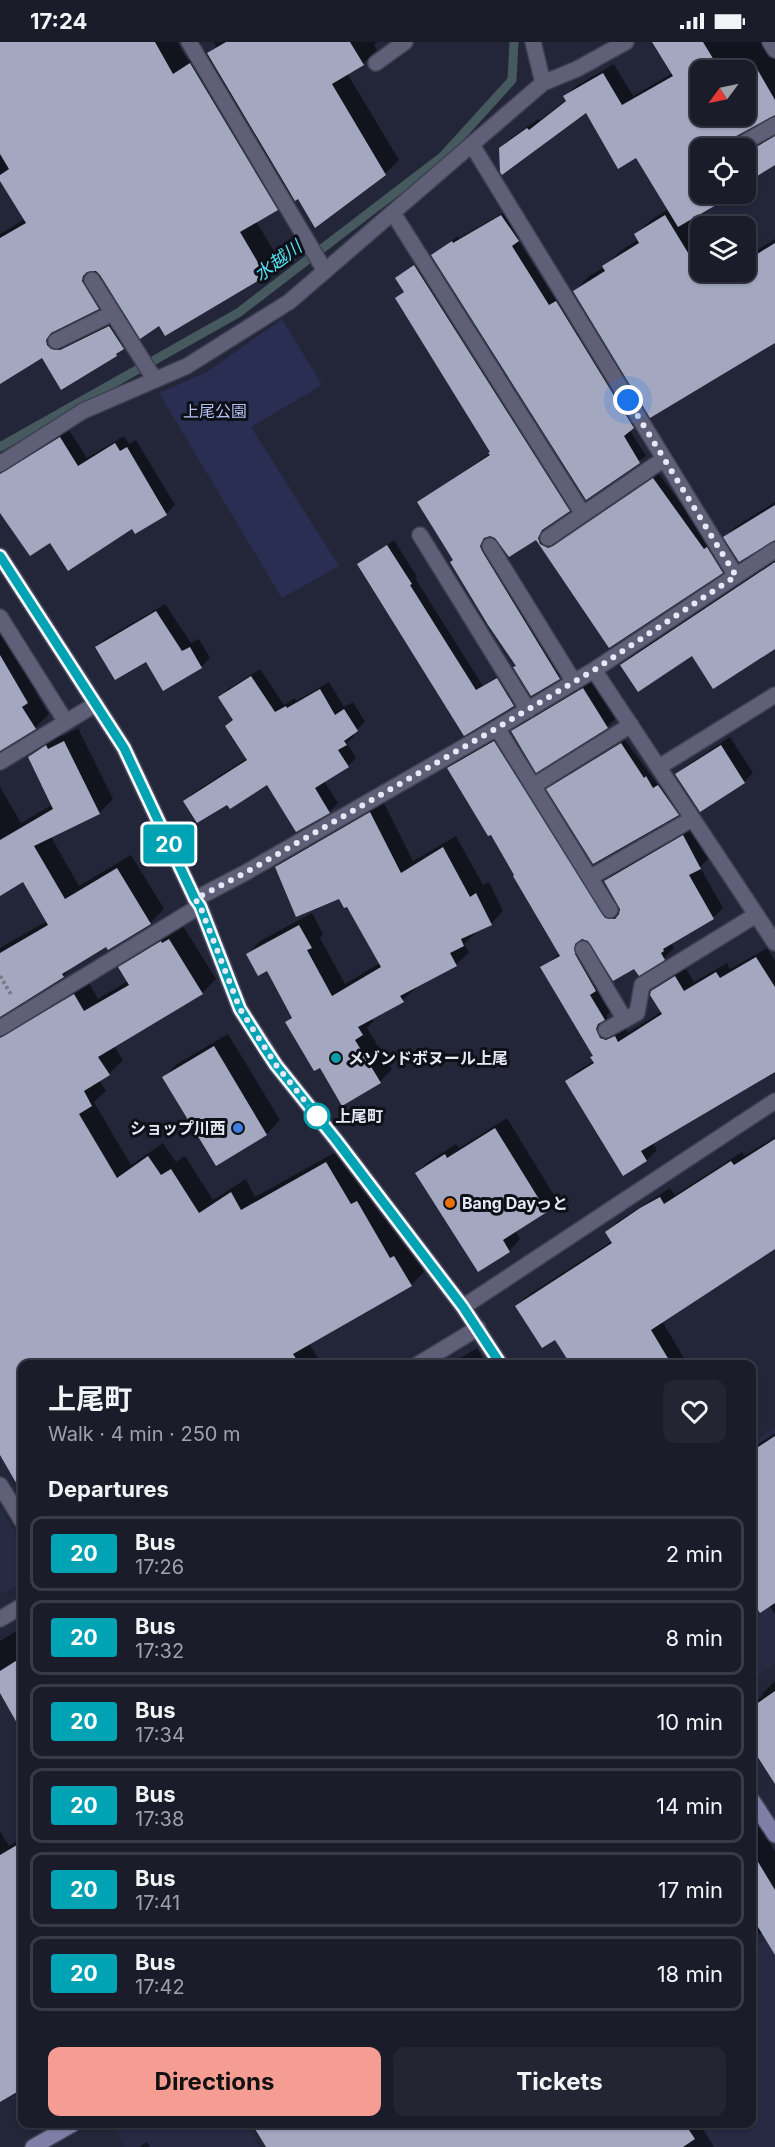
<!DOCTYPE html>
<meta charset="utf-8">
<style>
:root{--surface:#1a1c2a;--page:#232532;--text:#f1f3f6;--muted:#9fa1a8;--line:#383a47;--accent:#f59c93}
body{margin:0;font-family:Inter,"Noto Sans JP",sans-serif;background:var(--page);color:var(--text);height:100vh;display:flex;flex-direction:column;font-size:22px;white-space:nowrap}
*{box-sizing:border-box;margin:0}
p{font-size:20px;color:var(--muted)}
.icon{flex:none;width:33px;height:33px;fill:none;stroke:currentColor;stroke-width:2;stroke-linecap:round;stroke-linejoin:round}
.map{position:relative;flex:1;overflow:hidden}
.drawer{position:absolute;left:18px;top:1318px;width:738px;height:768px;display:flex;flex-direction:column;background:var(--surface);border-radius:12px;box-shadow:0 2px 4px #0004,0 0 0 2px var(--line)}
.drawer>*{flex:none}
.badge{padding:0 12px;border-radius:4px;font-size:21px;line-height:39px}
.needle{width:39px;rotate:237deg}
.buttons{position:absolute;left:690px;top:18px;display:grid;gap:12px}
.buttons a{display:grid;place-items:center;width:66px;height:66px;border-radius:12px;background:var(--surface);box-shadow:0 2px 4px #0004,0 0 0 2px var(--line);font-size:30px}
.you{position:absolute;width:30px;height:30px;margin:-15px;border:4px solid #fff;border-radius:50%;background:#1a73e8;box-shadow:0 0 0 9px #1a73e833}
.map>.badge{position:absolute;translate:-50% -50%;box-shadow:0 0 0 3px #fff}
h2{padding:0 30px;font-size:22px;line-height:54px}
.round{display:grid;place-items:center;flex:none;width:63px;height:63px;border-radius:12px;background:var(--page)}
.summary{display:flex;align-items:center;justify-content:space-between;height:102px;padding:0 30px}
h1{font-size:28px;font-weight:700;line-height:45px}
.primary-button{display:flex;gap:12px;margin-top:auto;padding:12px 30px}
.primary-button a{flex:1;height:69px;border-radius:12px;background:var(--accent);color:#111;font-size:24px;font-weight:700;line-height:69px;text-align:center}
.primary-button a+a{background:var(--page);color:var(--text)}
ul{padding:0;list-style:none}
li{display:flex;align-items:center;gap:18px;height:75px;margin:0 12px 9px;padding:0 18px;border:3px solid var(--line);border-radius:12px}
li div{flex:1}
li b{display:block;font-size:22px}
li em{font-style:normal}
li .badge{min-width:66px;font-weight:700;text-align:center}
.status{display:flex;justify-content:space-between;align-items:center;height:42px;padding:0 30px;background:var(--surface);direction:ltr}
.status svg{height:16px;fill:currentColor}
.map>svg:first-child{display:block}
.built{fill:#262a43}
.green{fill:#292e52}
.shadow{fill:#0007;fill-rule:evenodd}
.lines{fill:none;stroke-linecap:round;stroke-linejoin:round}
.stream{stroke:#45595f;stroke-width:9}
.building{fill:#a3a8c0}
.lane-casing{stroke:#3e4152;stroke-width:18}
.street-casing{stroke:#3e4152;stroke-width:18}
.secondary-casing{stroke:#3e4152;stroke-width:18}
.path{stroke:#767988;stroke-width:4;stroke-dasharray:3 3;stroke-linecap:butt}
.lane{stroke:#605f78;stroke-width:15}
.street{stroke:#605f78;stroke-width:15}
.secondary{stroke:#7f7ea6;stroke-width:15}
.line-casing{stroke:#fff;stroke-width:14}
.line{stroke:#00a3b4;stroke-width:9}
.walk{stroke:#e6e9f5;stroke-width:6;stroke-dasharray:0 10.8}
.culture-dot{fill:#0f9aa8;stroke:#0e1018;stroke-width:2}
.stop-dot{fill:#fff;stroke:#00a3b4;stroke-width:3}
.shop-dot{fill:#3f7fe0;stroke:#0e1018;stroke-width:2}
.food-dot{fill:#e8710a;stroke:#0e1018;stroke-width:2}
.labels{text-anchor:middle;stroke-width:6;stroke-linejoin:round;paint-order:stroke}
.park-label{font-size:16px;fill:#b5bff1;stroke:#0e1018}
.poi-label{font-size:16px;font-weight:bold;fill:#e6e9f5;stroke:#0e1018;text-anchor:start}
.stop-label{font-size:16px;font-weight:bold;fill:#e6e9f5;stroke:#0e1018;text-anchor:start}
.water-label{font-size:18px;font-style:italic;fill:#57e1f3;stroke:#0e1018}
</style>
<div class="status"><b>17:24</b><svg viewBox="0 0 49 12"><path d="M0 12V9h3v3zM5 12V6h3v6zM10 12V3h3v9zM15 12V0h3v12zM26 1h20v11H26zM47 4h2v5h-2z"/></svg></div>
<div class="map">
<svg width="775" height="2105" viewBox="0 0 775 2105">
<rect width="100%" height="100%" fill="#232638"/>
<path class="built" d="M775 1385V1622L752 1638V1401Z
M0 1465 22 1500V1535L16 1544 0 1553Z
M775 1892V2105H557L542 2082H752V1907Z
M126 2082H246L260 2105H125L115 2089Z"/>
<path class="green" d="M282 277 322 343 251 385 339 524 282 556 159 351 207 330Z"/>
<path class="shadow" d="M0 0H177L188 18 205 8 208 13 216 4 214 0H377L374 3 377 8 363 22 347 31 399 118 385 132 299 155 292 152 277 167 256 179 280 219 265 233 138 291 116 313 42 314 0 340V192L25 177 0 136ZM113 251 125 270 75 294H66L61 288 60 284 98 266Z
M654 0H770L775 9V73L735 94 737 101 775 91V122L746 140V106H700V152H729L723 157 690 177 700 193V230H746V215L775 197V300L575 249 589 234 605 225 619 210 639 197 636 192 651 178 669 167 637 114 587 69 501 107 511 96 538 77 540 78 567 57 565 54 576 44 614 22 633 54 673 31ZM700 28H746V74H700Z
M508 168 524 192 518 198 556 258 563 254 639 378 629 387 646 414 586 456 433 213 458 194 459 196Z
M421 219 575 462 546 484 543 489 546 496 555 501 561 499 659 432 727 524 722 530 609 604 536 496 487 494 485 497 487 503 565 630 560 635 531 652 517 623 419 460 492 410 397 256 405 249 397 236Z
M69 388 87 416 124 394 129 402 136 398 175 463 167 471 136 490 133 485 50 499 0 466V431Z
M775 460V497L725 495 735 485Z
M394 498 417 535 415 536 483 644 503 631 519 657 513 663 464 692 359 523Z
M775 518V607L692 612 622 623 632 613Z
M165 562 191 601 199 597 210 616 201 625 146 618 97 605 105 597Z
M0 584 42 645 36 651 49 672 35 686 0 707Z
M260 627 284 663 295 656 296 659 329 640 344 665 353 660 365 680 353 691 354 694 347 701 356 716 348 724 324 739 338 761 329 770 296 788 268 741 227 761 185 759 193 751 247 716 227 684 234 677 220 655 228 647Z
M592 638 616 676 607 685 512 690 521 681Z
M78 686 113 757 99 771 51 795 79 844 131 813 164 867 150 881 106 902 76 921 63 934 4 971 6 978 88 939 98 957 128 939 120 925 134 911 176 886 177 888 183 884 216 937 202 951 114 1004 123 1018 109 1032 99 1038 106 1049 94 1060 131 1123 163 1101 176 1120 185 1114 213 1158 246 1137 255 1155 341 1107 365 1149 371 1146 404 1203 409 1201 425 1229 411 1243 309 1301 322 1323H22V1448L0 1410V906L47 879 24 838 0 852V745L21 781 53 762 29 715 44 701 61 691 63 694Z
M504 690 617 867H621L605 839 615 829 693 784 710 815 700 825 723 866 713 876 671 901 674 906 664 916 635 925 584 896V901L614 966 607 973 608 983 625 985 628 991 662 969 652 950 663 939 685 925 694 940 727 921 730 927 767 906 775 919V1028L652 1100 657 1108 647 1118 623 1132 567 1039 577 1029 594 1019V1013L542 926 560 911 516 832 449 726 459 716Z
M730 695 753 731 744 740 677 733 686 724Z
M625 698 658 743 663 740 682 768 678 772 552 743Z
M383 759 413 819 456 794 483 843 489 840 503 869 491 882 476 890 464 902 469 910 456 923 415 944 416 946 403 958 372 976 374 979 367 986 392 1027 380 1040 320 1024 287 980 293 975 268 927 248 912 260 899 312 871 323 892 320 896 345 942 380 921 347 863 340 855 276 825 289 813Z
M228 992 280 1078 267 1092 217 1122 164 1035 177 1022Z
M507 1076 557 1158 546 1169 515 1188 520 1197 509 1209 478 1228 416 1131 428 1120 456 1102 459 1106Z
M775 1095V1205L662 1279 688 1323H572L555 1296 516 1264 527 1254 612 1199 607 1190 617 1180 670 1146 675 1153 742 1110 744 1114Z
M477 1306 487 1323H449Z
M775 1391V1572L769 1563 760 1569 752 1556V1406Z
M18 1588 22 1596V1687L0 1648V1599Z
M775 1639V1737L752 1700V1661L763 1654 762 1652Z
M752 1772 775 1809V1884L752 1895Z
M0 1789 9 1804 22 1796V2046L0 2059Z
M255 2082H708L703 2087 714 2105H269Z
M147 2100 150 2105H139Z"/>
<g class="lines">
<path class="stream" d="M0 405 238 271 443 114 512 38 514 0"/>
</g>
<path class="building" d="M0 0H155L173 32 190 21 278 168 240 190 266 234 165 294 159 284 140 297 100 233 96 229 87 230 83 234 82 239 99 267 51 291 46 298 47 303 51 307 60 308 109 284 124 307 116 312 117 314 61 348 42 316 0 342V196L26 181 0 139V133L9 127 0 112Z
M226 0H350L364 23 332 42 386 133 315 186 298 157 295 159 207 11Z
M652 0H703L720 28H700V74H746V31L756 25 775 58V73L714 106H700V152H735L678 185 636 116 618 127 586 71 502 133 500 130 499 106 527 86 529 88 566 59 563 54 603 31 622 63 673 34Z
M775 94V123L746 141V111Z
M501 173 519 199 512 204 549 263 556 259 634 386 624 394 640 421 586 458 431 213 452 199 453 201Z
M665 173 707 242 728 230H746V219L775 201V301L650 376 573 249 605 229 602 224 639 201 634 192Z
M414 223 570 469 542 488 538 496 540 502 548 506 553 504 653 436 704 507 707 505 723 531 609 606 536 498 509 515 495 496 490 494 484 496 480 504 482 509 560 637 531 654 513 625 516 624 488 583 450 520 453 518 417 460 490 413 488 411 490 410 395 256 404 250 395 236Z
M60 395 78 424 115 401 120 409 127 405 167 473 135 492 132 487 68 529 50 501 30 514 0 471V432Z
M775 463V498L739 520 723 495Z
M387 503 412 542 410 543 476 648 497 636 514 664 464 694 357 522Z
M775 520V607L713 647 692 614 638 650 620 623Z
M156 569 182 609 190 605 202 626 163 649 146 620 115 638 95 605Z
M0 613 28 661 22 665 36 687 0 709Z
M251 634 275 670 286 664 287 666 320 647 335 673 344 667 358 689 344 699 347 703 338 708 349 725 315 746 330 771 296 790 267 743 230 767 227 763 197 781 183 759 247 718 225 684 233 678 218 655Z
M583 646 608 686 536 731 511 689Z
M64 699 100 772 34 804 65 857 117 826 151 882 108 908 106 905 62 932 64 935 0 975V911L48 883 23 840 0 854V798L53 767 28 715 46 703 48 707Z
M494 699 605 876 615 877 619 872 620 867 604 839 683 793 701 827 689 833 714 877 663 907 664 909 661 911 665 918 639 934 634 927 613 939 588 899 582 897 575 902V912L596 949 590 953 605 978 598 982 596 987 600 996 606 998 615 994 618 1000 662 972 650 953 651 949 675 934 684 949 716 930 720 936 756 915 775 945V1030L641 1109 647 1119 623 1134 565 1039 594 1021 590 1015 593 1014 540 925 560 914 513 834 514 833 491 793 488 794 447 726Z
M621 701 644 736 646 734 653 746 658 743 679 773 593 822 546 747Z
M721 703 745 741 700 770 675 732Z
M370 770 401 831 443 805 470 855 476 851 492 883 461 897 464 904 450 911 457 924 400 954 404 960 358 985 363 993 355 998 381 1041 342 1064 320 1026 314 1029 285 980 292 976 267 929 258 934 246 912 299 883 312 906 307 908 332 954 381 925 347 865 344 866 339 857 296 875 275 825Z
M169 897 203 952 98 1015 110 1033 84 1049 92 1064 79 1072 117 1136 148 1114 161 1133 171 1127 199 1171 231 1150 241 1168 326 1120 351 1162 357 1159 390 1216 394 1214 412 1244 293 1312 300 1323H22V1451L0 1413V996L74 952 84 969 129 943 118 925 161 899 162 901Z
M214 1004 267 1093 216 1124 162 1035Z
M495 1086 547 1170 503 1198 510 1210 478 1230 415 1131 445 1112 447 1116Z
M775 1097V1207L651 1288 672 1323H571L555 1298 542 1306 515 1264 612 1201 605 1190 640 1166 660 1155 664 1162 731 1119 734 1123Z
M775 1394V1561L760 1571 752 1559V1409Z
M22 1615V1690L0 1651V1629Z
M775 1649V1742L752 1706V1665Z
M22 1800V2047L0 2060V1813Z
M752 1810 775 1848V1913L752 1875Z
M252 2082H685L695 2097 683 2105H266Z"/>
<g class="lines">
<g class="lane-casing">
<path id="lane" d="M189 0 325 229
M376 21 405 0
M735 106 775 83
M92 238 155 338
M56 299 113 271
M420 493 528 668
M490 504 574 640
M0 575 66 680
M0 720 96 662
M583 907 625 978
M606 988 637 971 642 943 756 873"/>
</g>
<g class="street-casing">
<path id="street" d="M533 0 543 41
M770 0 775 8
M472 103 736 534
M393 171 583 472
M0 422 83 369 187 324 289 260 543 41 577 27 626 0
M548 496 664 417
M594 628 775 508
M497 686 610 868
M659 725 775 653
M533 744 631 683
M591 835 692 777
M195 857 243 832 497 686 594 628 775 901
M0 986 200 864
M463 1265 775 1059
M417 1323 478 1286
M0 1443 22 1479
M0 1577 22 1564"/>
</g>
<g class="secondary-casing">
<path id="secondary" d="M0 514 124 706 195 857 200 864 240 967 276 1023 336 1098 463 1265 501 1323
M752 1758 775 1793
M33 2105 73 2082"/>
</g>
<path class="path" d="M0 934 12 954"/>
<use href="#lane" class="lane"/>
<use href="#street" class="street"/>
<use href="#secondary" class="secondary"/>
</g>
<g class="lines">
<g class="line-casing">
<path id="line" d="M0 514 124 706 195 857 200 864 240 967 264 1005 276 1023 336 1098 463 1265 501 1323"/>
</g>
<use href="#line" class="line"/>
<path class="walk" d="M317 1074 276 1023 240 967 200 864 195 857 243 832 497 686 594 628 736 534 628 358"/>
</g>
<circle class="culture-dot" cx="336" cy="1016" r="6"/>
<circle class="stop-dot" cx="317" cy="1074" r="12"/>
<circle class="shop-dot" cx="238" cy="1086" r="6"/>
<circle class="food-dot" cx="450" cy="1161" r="6"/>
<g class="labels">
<g class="park-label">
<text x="215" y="375">上尾公園</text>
</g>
<g class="poi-label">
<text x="348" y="1022">メゾンドボヌール上尾</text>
<text x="226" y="1092" text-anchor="end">ショップ川西</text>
<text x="462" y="1167">Bang Dayっと</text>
</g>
<g class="stop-label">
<text x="335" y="1080">上尾町</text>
</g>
<g class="water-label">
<text transform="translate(278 219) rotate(-37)" y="6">水越川</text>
</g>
</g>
</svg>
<div class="buttons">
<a><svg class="needle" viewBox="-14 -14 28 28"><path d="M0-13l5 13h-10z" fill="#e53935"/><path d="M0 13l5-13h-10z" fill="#9fa1a8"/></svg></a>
<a><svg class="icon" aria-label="locate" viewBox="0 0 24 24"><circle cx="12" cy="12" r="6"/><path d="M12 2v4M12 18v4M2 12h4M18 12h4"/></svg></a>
<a><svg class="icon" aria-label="layers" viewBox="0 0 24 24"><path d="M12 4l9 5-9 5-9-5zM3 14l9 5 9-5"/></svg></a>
</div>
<div class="you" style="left:628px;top:358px"></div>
<b class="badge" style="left:169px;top:802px;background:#00a3b4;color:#fff">20</b>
<section class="drawer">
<div class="summary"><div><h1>上尾町</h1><p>Walk · 4 min · 250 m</p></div><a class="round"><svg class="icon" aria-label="heart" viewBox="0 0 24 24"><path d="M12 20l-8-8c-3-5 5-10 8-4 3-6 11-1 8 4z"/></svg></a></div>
<h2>Departures</h2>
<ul>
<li><span class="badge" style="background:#00a3b4;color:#fff">20</span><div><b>Bus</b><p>17:26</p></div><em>2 min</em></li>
<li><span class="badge" style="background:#00a3b4;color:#fff">20</span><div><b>Bus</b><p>17:32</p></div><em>8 min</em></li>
<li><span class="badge" style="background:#00a3b4;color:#fff">20</span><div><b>Bus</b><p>17:34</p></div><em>10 min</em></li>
<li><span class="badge" style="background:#00a3b4;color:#fff">20</span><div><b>Bus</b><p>17:38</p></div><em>14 min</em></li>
<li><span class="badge" style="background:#00a3b4;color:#fff">20</span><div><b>Bus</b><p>17:41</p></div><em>17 min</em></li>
<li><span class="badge" style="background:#00a3b4;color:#fff">20</span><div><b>Bus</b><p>17:42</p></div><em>18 min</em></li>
</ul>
<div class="primary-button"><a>Directions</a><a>Tickets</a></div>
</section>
</div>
